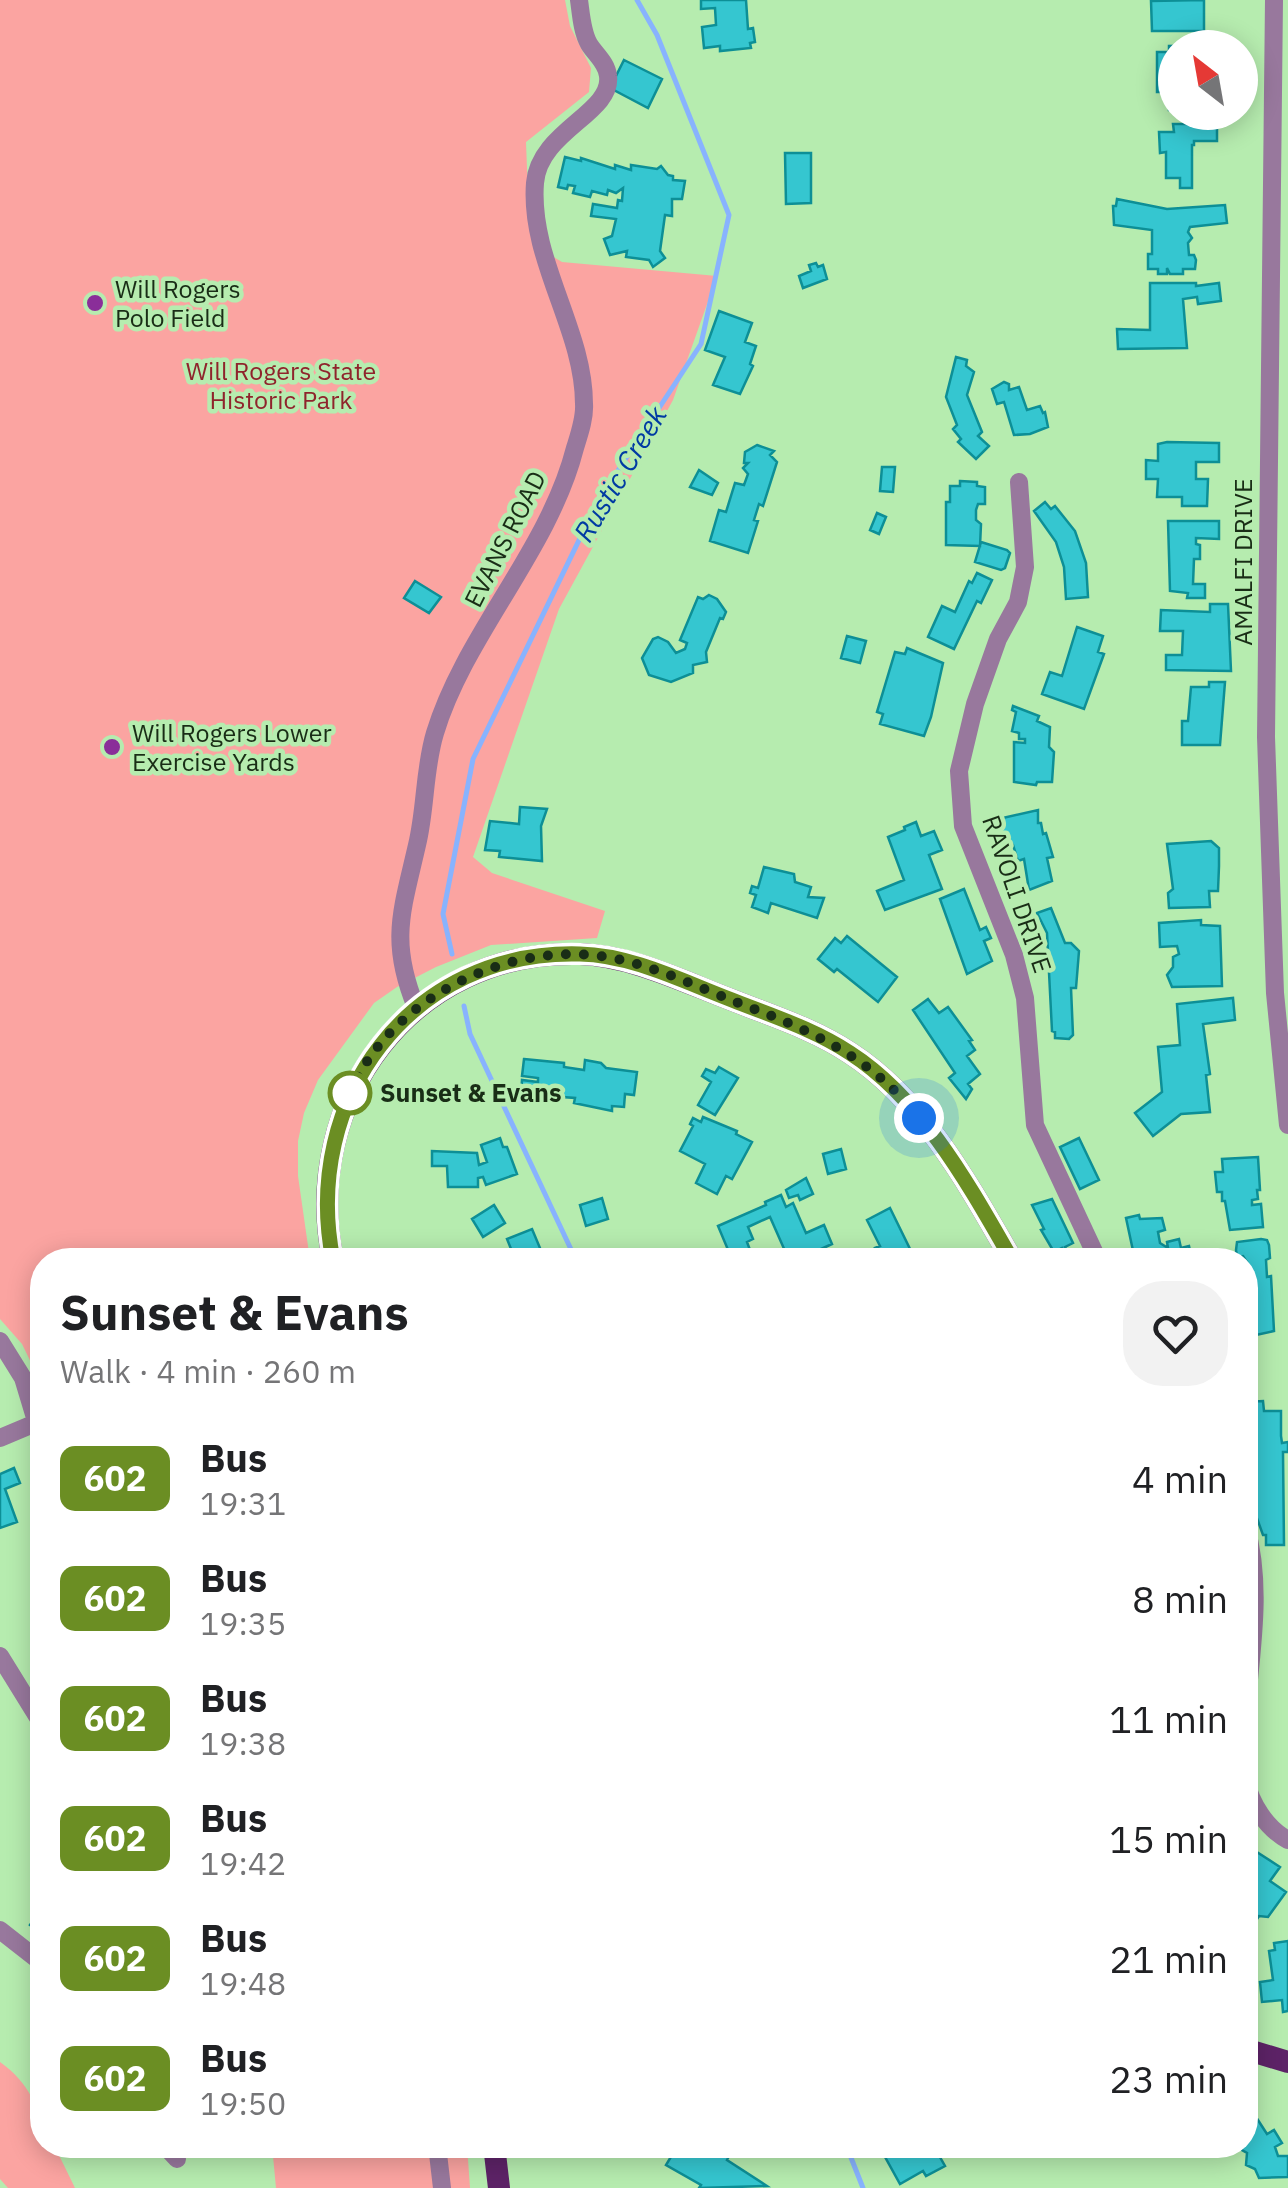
<!DOCTYPE html>
<meta charset="utf-8">
<style>
:root{--surface:#fff;--page:#f2f2f2;--text:#202124;--muted:#757577}
body{margin:0;font-family:"IBM Plex Sans",sans-serif;background:var(--page);color:var(--text);height:100vh;display:flex;flex-direction:column;font-size:38px;white-space:nowrap}
*{box-sizing:border-box;margin:0}
p{font-size:32px;color:var(--muted)}
.icon{flex:none;width:55px;height:55px;fill:none;stroke:currentColor;stroke-width:2;stroke-linecap:round;stroke-linejoin:round}
.map{position:relative;flex:1;overflow:hidden}
.side{position:absolute;left:30px;top:1248px;width:1228px;height:910px;display:flex;flex-direction:column;background:var(--surface);border-radius:40px;box-shadow:0 5px 25px #0003}
.side>*{flex:none}
.badge{padding:0 20px;border-radius:15px;font-size:35px;line-height:65px}
.needle{width:65px;rotate:329deg}
.tools{position:absolute;left:1158px;top:30px;display:grid;gap:20px}
.tools a{display:grid;place-items:center;width:100px;height:100px;border-radius:50%;background:var(--surface);box-shadow:0 5px 25px #0003;font-size:50px}
.you{position:absolute;width:50px;height:50px;margin:-25px;border:8px solid #fff;border-radius:50%;background:#1a73e8;box-shadow:0 0 0 15px #1a73e833}
.map>.badge{position:absolute;translate:-50% -50%;box-shadow:0 0 0 5px #fff}
.round{display:grid;place-items:center;flex:none;width:105px;height:105px;border-radius:40px;background:var(--page)}
.overview{display:flex;align-items:center;justify-content:space-between;height:170px;padding:0 30px}
h1{font-size:48px;font-weight:700;line-height:75px}
ul{padding:0;list-style:none}
li{display:flex;align-items:center;gap:30px;height:120px;padding:0 30px}
li div{flex:1}
li b{display:block;font-size:38px}
li em{font-style:normal}
li .badge{min-width:110px;font-weight:700;text-align:center}
.map>svg:first-child{display:block}
.green{fill:#fba4a1}
.lines{fill:none;stroke-linecap:round;stroke-linejoin:round}
.stream{stroke:#88b3fe;stroke-width:5}
.building{fill:#35c6d0;stroke:#0d8f96;stroke-width:2.5}
.minor{stroke:#98789d;stroke-width:18}
.major{stroke:#5d2367;stroke-width:22}
.line-casing{stroke:#fff;stroke-width:22}
.line{stroke:#6b8e23;stroke-width:15}
.walk{stroke:#192d16;stroke-width:10;stroke-dasharray:0 18}
.poi-dot{fill:#8a2e99;stroke:#b6ecaf;stroke-width:4}
.stop-dot{fill:#fff;stroke:#6b8e23;stroke-width:5}
.labels{text-anchor:middle;stroke-width:9;stroke-linejoin:round;paint-order:stroke}
.poi-label{font-size:25px;fill:#192d16;stroke:#b6ecaf;text-anchor:start}
.park-label{font-size:25px;fill:#8f242c;stroke:#b6ecaf}
.street-label{font-size:25px;fill:#192d16;stroke:#b6ecaf}
.stop-label{font-size:25px;font-weight:bold;fill:#192d16;stroke:#b6ecaf;text-anchor:start}
.water-label{font-size:28px;font-style:italic;fill:#003ba3;stroke:#b6ecaf}
</style>
<div class="map">
<svg width="1288" height="2188" viewBox="0 0 1288 2188">
<rect width="100%" height="100%" fill="#b6ecaf"/>
<path class="green" d="M0 0H565L570 26 591 68 589 92 526 142 529 222 535 246 562 262 717 276 673 400 559 609 473 857 492 873 605 911 597 938 491 945 436 967 397 987 374 1003 318 1080 304 1113 298 1141V1176L310 1260H42V1385L22 1344 0 1319Z
M0 2062C29 2083 42 2109 42 2145H54L75 2188H8L0 2179Z
M272 2145H467L470 2188H276Z"/>
<g class="lines">
<path class="stream" d="M452 954 443 914 473 759 598 501 701 344 729 215 657 35 637 0
M464 1006 470 1034 576 1260
M846 2145 863 2188"/>
</g>
<path class="building" d="M701 0H746L748 29 753 28 755 42 750 43 751 48 720 51V46L704 48 702 27 716 25 715 8 701 9Z
M1204 0V31H1152L1151 1Z
M1218 45 1175 48V110H1169V92H1157V52H1169V46Z
M624 60 662 79 648 108 610 88Z
M1173 124H1217V141H1194V145H1192V188H1180V178H1166V152L1160 153 1159 132H1174Z
M785 153H811V203L786 204Z
M565 157 581 161V158L615 169V165L631 170V165L657 169 661 166 668 175 673 176V180L685 181 682 199H672V216L665 215 660 251 665 258 653 267 649 260 626 257 627 251 610 255 604 239 612 236 616 219 591 216 593 204 617 208 618 200 622 201 623 188 616 193 608 190 607 195 592 191 590 197 573 193 575 186 568 185 567 189 558 187Z
M1117 199 1167 209 1225 205 1227 223 1190 227 1188 232 1192 238 1188 243 1189 255H1194L1196 260 1195 269H1183V274H1170L1167 268V274H1158V269H1148V254H1152V230L1114 225 1113 206H1116Z
M816 263 818 267 823 265 827 279 803 288 799 276 811 271 809 265Z
M1150 283H1196V286L1219 283 1221 301 1198 304 1197 297 1183 299 1187 348 1118 349 1117 329 1150 330Z
M719 311 752 323 745 342 756 346 750 364 753 366 740 394 713 385 725 357 705 350Z
M956 357 967 360 966 366 974 372 967 395 982 432 978 436 989 446 976 459 958 442 961 439 953 429 957 425 946 397Z
M1004 382 1009 384V390L1019 387 1027 410 1040 406 1043 413 1045 412 1048 427 1030 434 1014 435 1004 402 997 404 992 389Z
M1167 442 1219 443V462H1196V479H1208L1207 506H1182V497H1157L1158 479H1146V460L1158 461V444Z
M757 445 774 451 770 455 777 462 763 506 759 504 754 520 758 521 748 553 710 541 719 510 726 512 735 483 744 485 748 474 743 468 748 463H744L745 452Z
M882 467H895L893 492 880 491Z
M699 470 718 483 712 495 690 487Z
M960 481 977 482V486L985 487V504H978L976 510V520L981 524 980 546 946 545V502H950V486H960Z
M1045 502 1051 509 1055 506 1075 531 1086 563 1088 597 1066 599 1064 567 1056 542 1034 511Z
M877 513 886 517 879 534 870 530Z
M1168 521H1219V539L1196 538V544L1200 545V559H1194L1193 584H1205V598H1187L1188 593 1170 591Z
M981 542 1007 550 1010 553 1005 568 1001 570 975 562Z
M977 573 992 580 981 603 977 601 954 649 928 637 942 606 955 612 969 581 972 583Z
M415 581 441 597 429 613 404 598Z
M709 595 717 599 726 612 723 619 720 618 706 652 707 662 693 665V673L671 682 649 675 642 658 653 639 658 637 668 642 676 653 685 649 687 643 680 640 698 597 703 599Z
M1210 604H1228L1231 671 1166 670V655H1182L1183 631H1160L1161 610 1210 612Z
M1077 627 1103 636 1098 652 1104 654 1084 709 1042 694 1050 672 1062 676Z
M847 636 866 641 860 663 841 658Z
M907 648 943 663 931 717 924 736 880 724 883 714 877 712 895 652 905 654Z
M1209 682H1225L1220 745H1182V721H1188L1191 687H1209Z
M1013 706 1039 716 1037 721 1050 727 1049 747 1054 752 1052 782H1037L1036 785 1014 782V742L1025 743V739H1019V733L1012 731 1016 712 1012 710Z
M520 807 547 809 541 826 542 861 499 857 500 851 485 850 490 821 519 824Z
M1038 810V823H1041L1043 834 1046 833 1053 857 1047 858 1052 881 1029 890 1024 859 1018 861 1013 845 1005 837 998 839 994 820Z
M916 822 921 836 934 831 942 850 929 855 942 889 885 910 877 891 904 880 888 837 905 830 904 827Z
M1211 841 1219 848V866L1218 891H1209L1210 907 1169 908 1168 893 1173 889 1167 844Z
M764 867 794 874 795 882 811 887 808 897 824 898 817 918 771 903 768 913 752 907 756 895 750 893 752 886 758 888Z
M964 889 980 930 986 927 991 938 984 941 992 961 967 974 940 899Z
M1051 908 1065 943H1071L1079 951 1076 988H1071L1073 1035 1069 1039 1055 1038V1032L1052 1031 1047 933 1037 913Z
M1201 920V925L1220 926 1222 986 1172 987 1167 975 1173 967V957L1179 954 1177 946 1160 947 1159 923Z
M847 936 897 977 878 1002 837 969 834 972 818 959 835 938 841 943Z
M1233 998 1235 1020 1203 1024 1210 1074 1206 1075 1210 1112 1181 1114 1153 1136 1135 1113 1162 1092 1158 1047 1180 1045 1177 1004Z
M928 999 939 1013 948 1007 972 1040 969 1041 975 1050 967 1056 980 1074 968 1084 972 1089 966 1099 949 1078 955 1073 913 1010Z
M524 1059 564 1063V1067L584 1070 585 1060 601 1063 606 1068 637 1072 634 1095 625 1094 624 1107 612 1106V1111L574 1103 575 1098 521 1094 522 1080 538 1082V1078L522 1076Z
M719 1067 738 1078 715 1115 698 1105 711 1082 702 1076 706 1069 715 1073Z
M703 1117 737 1131 736 1134 752 1142 732 1179 726 1176 717 1194 696 1183 705 1164 680 1151 693 1126 690 1124 693 1118 701 1122Z
M500 1138 503 1147H507L517 1174 486 1185 483 1177 478 1178V1187H448L447 1166H432V1151L477 1153 479 1165 487 1162 481 1145Z
M1079 1138 1099 1180 1080 1189 1060 1147Z
M841 1149 846 1169 828 1174 823 1154Z
M1258 1157 1260 1190H1257L1258 1199 1252 1200V1205L1261 1204 1263 1227 1230 1230 1225 1201H1222V1192H1217L1215 1172H1223L1222 1159Z
M806 1178 813 1194 800 1200 798 1195 789 1198 786 1190Z
M781 1195 786 1207 793 1203 806 1233 824 1225 832 1244 797 1260H789L770 1217 748 1227 753 1239 747 1242 750 1250 731 1257 718 1226 766 1205 765 1202Z
M602 1198 608 1219 586 1226 580 1205Z
M1052 1199 1073 1243 1065 1247 1068 1254 1076 1250 1081 1260H1064L1062 1257 1066 1255 1062 1248 1054 1252 1041 1230 1044 1229 1032 1205Z
M494 1205 505 1223 483 1237 472 1219Z
M890 1208 913 1255 919 1252 923 1260H881L875 1248 880 1246 867 1220Z
M1139 1215 1140 1219 1162 1218 1165 1230 1158 1232 1160 1243 1168 1248 1167 1242 1179 1239 1181 1248 1189 1246 1192 1260H1164L1163 1254 1162 1260H1135L1126 1218Z
M532 1229 540 1248 515 1259 507 1239Z
M1261 1239 1267 1240 1269 1245 1270 1258 1266 1260 1267 1277 1271 1276 1274 1331 1256 1335 1255 1330H1252L1253 1300 1249 1288 1247 1262 1243 1256 1237 1257 1236 1250 1237 1242Z
M1263 1401 1264 1411H1281V1436L1282 1443 1288 1442V1452H1283L1284 1545H1266V1535H1263L1245 1485V1402Z
M14 1468 20 1483 5 1489 17 1522 0 1528V1474Z
M1249 1847 1280 1867 1270 1881 1286 1892 1268 1917 1259 1916 1255 1922 1250 1919 1245 1905V1852Z
M42 1908V1934L30 1925Z
M1288 1941V2011L1283 2012 1282 2000 1262 2002 1260 1982 1273 1980 1269 1951 1275 1950 1274 1943Z
M1256 2117 1267 2134 1274 2130 1282 2143 1275 2147 1278 2156H1288V2177L1259 2178 1255 2169 1246 2165 1247 2153 1233 2145H1245V2123Z
M678 2145H699L719 2156 723 2148 718 2145H747L742 2154 733 2149 727 2160 767 2186 699 2188 701 2185 666 2165Z
M906 2145H933L945 2166 926 2176 923 2171 900 2184 884 2155Z"/>
<g class="lines">
<path class="minor" d="M1274 0 1266 737 1275 993 1288 1125
M1019 482 1025 567 1018 602 998 639 975 704 959 771 963 826 1014 955 1025 998 1035 1125 1098 1260
M416 1007C389 941 402 911 417 845 426 808 424 769 435 733 465 634 549 550 575 448 579 435 585 418 584 404 584 329 529 260 535 183 539 131 613 113 608 76 607 63 595 54 589 44 582 32 581 14 579 0
M0 1341 23 1378 42 1441
M0 1438 38 1422
M1245 1524C1264 1587 1250 1657 1245 1721
M0 1656 42 1724
M1245 1779C1251 1804 1266 1828 1288 1840
M0 1930 42 1963
M164 2145 177 2159
M437 2145 442 2188"/>
<path class="major" d="M333 1260C300 1101 412 949 580 954 632 956 684 982 732 1000 772 1016 814 1029 850 1053 923 1100 970 1187 1012 1260
M1245 2049 1288 2062
M494 2145 499 2188"/>
</g>
<g class="lines">
<g class="line-casing">
<path id="line" d="M333 1260C301 1099 411 949 580 954 632 955 684 982 732 1000 772 1016 814 1029 850 1053 923 1100 970 1187 1012 1260"/>
</g>
<use href="#line" class="line"/>
<path class="walk" d="M350 1093C389 1001 502 943 600 956 646 962 693 985 736 1002 807 1029 871 1056 919 1118"/>
</g>
<g class="poi-dot">
<circle cx="95" cy="303" r="10"/>
<circle cx="112" cy="747" r="10"/>
</g>
<circle class="stop-dot" cx="350" cy="1093" r="20"/>
<g class="labels">
<g class="poi-label">
<text x="115" y="298">Will Rogers<tspan x="115" dy="29">Polo Field</tspan></text>
<text x="132" y="742">Will Rogers Lower<tspan x="132" dy="29">Exercise Yards</tspan></text>
</g>
<g class="park-label">
<text x="281" y="380">Will Rogers State<tspan x="281" dy="29">Historic Park</tspan></text>
</g>
<g class="street-label">
<text transform="translate(505 539) rotate(-63)" y="9">EVANS ROAD</text>
<text transform="translate(1243 562) rotate(-90)" y="9">AMALFI DRIVE</text>
<text transform="translate(1017 894) rotate(71)" y="9">RAVOLI DRIVE</text>
</g>
<g class="stop-label">
<text x="380" y="1102">Sunset &amp; Evans</text>
</g>
<g class="water-label">
<text transform="translate(620 474) rotate(-59)" y="10">Rustic Creek</text>
</g>
</g>
</svg>
<div class="tools">
<a><svg class="needle" viewBox="-14 -14 28 28"><path d="M0-13l5 13h-10z" fill="#e53935"/><path d="M0 13l5-13h-10z" fill="#757577"/></svg></a>
</div>
<div class="you" style="left:919px;top:1118px"></div>
<section class="side">
<div class="overview"><div><h1>Sunset &amp; Evans</h1><p>Walk · 4 min · 260 m</p></div><a class="round"><svg class="icon" aria-label="heart" viewBox="0 0 24 24"><path d="M12 20l-8-8c-3-5 5-10 8-4 3-6 11-1 8 4z"/></svg></a></div>
<ul>
<li><span class="badge" style="background:#6b8e23;color:#fff">602</span><div><b>Bus</b><p>19:31</p></div><em>4 min</em></li>
<li><span class="badge" style="background:#6b8e23;color:#fff">602</span><div><b>Bus</b><p>19:35</p></div><em>8 min</em></li>
<li><span class="badge" style="background:#6b8e23;color:#fff">602</span><div><b>Bus</b><p>19:38</p></div><em>11 min</em></li>
<li><span class="badge" style="background:#6b8e23;color:#fff">602</span><div><b>Bus</b><p>19:42</p></div><em>15 min</em></li>
<li><span class="badge" style="background:#6b8e23;color:#fff">602</span><div><b>Bus</b><p>19:48</p></div><em>21 min</em></li>
<li><span class="badge" style="background:#6b8e23;color:#fff">602</span><div><b>Bus</b><p>19:50</p></div><em>23 min</em></li>
</ul>
</section>
</div>
